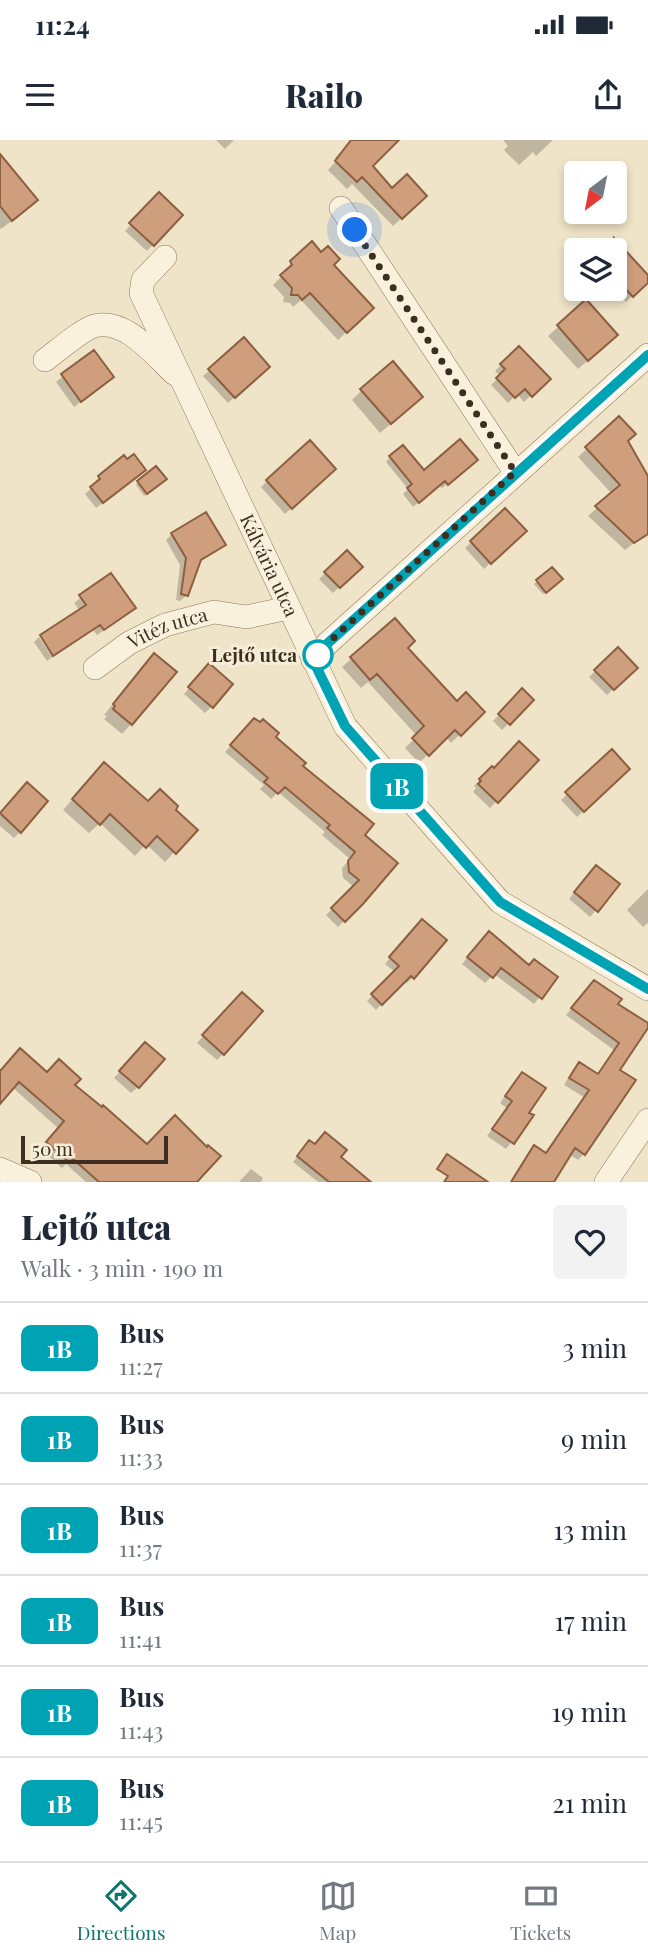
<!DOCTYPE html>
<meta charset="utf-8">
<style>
:root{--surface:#fff;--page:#f2f2f3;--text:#1f2937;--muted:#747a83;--line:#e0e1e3;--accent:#0f766e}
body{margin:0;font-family:"Playfair Display",serif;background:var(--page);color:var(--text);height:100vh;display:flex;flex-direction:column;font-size:26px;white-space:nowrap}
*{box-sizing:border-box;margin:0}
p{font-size:23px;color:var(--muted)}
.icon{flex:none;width:38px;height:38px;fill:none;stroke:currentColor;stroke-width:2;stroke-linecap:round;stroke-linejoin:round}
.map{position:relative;height:1042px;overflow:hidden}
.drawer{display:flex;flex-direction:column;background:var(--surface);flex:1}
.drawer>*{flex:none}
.badge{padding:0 14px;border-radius:10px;font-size:24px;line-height:46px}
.needle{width:46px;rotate:212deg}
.tools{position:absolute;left:564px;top:21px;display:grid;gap:14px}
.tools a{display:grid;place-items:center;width:63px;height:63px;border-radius:7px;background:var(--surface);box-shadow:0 4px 10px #0003;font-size:35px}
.scale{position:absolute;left:21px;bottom:18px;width:147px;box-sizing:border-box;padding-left:7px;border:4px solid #3d2e20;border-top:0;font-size:19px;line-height:24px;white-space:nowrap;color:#3d2e20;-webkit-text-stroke:5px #f7eed8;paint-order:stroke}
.you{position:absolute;width:35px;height:35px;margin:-18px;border:5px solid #fff;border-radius:50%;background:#1a73e8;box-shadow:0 0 0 10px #1a73e833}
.map>.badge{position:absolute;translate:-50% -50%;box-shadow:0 0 0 4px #fff}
.round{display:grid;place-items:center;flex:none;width:74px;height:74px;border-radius:7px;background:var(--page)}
.summary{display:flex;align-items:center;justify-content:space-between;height:119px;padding:0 21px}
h1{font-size:33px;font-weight:800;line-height:52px}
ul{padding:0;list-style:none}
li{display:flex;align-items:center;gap:21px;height:91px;padding:0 21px;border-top:2px solid var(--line)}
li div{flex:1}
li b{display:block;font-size:26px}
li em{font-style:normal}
li .badge{min-width:77px;font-weight:700;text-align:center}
.status{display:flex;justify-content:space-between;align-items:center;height:49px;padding:0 35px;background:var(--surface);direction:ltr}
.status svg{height:19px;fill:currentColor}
header{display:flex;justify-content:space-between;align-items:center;height:91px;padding:0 21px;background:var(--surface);font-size:32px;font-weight:800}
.tabs{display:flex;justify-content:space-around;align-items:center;height:98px;border-top:2px solid var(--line);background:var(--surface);font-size:19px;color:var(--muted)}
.tabs a{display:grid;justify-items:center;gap:4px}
.tabs .active{color:var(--accent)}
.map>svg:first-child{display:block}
.shadow{fill:#0003}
.building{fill:#cf9f7d;stroke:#8d5f41;stroke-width:2}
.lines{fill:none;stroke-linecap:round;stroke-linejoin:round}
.minor-casing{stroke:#8d765c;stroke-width:24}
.minor{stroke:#faf1dc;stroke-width:23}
.line-casing{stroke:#fff;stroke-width:16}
.line{stroke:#00a3b4;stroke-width:10}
.walk{stroke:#3d2e20;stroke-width:7;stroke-dasharray:0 12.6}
.stop-dot{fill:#fff;stroke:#00a3b4;stroke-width:3.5}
.labels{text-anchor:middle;stroke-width:6;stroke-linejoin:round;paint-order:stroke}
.street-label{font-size:19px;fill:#3d2e20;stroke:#f7eed8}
.stop-label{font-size:19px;font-weight:bold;fill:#3d2e20;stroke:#f7eed8;text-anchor:end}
</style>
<div class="status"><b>11:24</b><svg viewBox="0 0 49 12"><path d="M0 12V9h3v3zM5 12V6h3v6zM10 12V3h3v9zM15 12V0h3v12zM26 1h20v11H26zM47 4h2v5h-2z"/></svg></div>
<header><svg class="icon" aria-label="menu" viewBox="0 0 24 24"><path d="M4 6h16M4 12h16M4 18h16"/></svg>Railo<svg class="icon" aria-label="share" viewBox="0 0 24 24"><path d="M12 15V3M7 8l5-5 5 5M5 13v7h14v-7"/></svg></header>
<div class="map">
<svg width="648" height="1042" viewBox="0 0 648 1042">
<rect width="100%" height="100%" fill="#f0e4c8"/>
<path class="shadow" d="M216 0H234L225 9Z
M354 0H396L371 26 392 51 425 56 393 86 352 44 347 49 328 30 337 20 335 18Z
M503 0H553L536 16 533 12 519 25 504 10 508 6Z
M0 21 26 70 1 89 0 88Z
M159 55 181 75 147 111 125 91Z
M312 104 372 168 338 200 301 160 293 167 290 163 283 162 284 157 273 145 285 133 283 131Z
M614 114 648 137V140L626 162 614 149Z
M586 162 606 205 578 229 548 196Z
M519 208 548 239 524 262 517 254 508 263 491 245 500 236 495 231Z
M94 212 112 237 74 267 56 242Z
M210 230 262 233 228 263 203 236Z
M362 250 411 267 380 293 352 260Z
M619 278 626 302 648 340V392L625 410 588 376 612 354 578 317Z
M390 317 423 333 471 325 442 348 439 345 413 367 403 354 408 349 386 322Z
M124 318 138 336 96 368 85 354 94 346 93 344 99 337Z
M328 335 285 374 261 347 267 341Z
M138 342H162L144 356 136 345Z
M505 371 524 391 484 429 465 408Z
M172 394 224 405 198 423 187 455 180 461 176 460 180 425 166 400Z
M347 413 360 427 333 453 319 439Z
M552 429 560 439 543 454 534 444Z
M110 435 127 474 97 495 93 490 55 515 42 495 80 471 74 463Z
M395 480 406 508 457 563 483 572 451 603 446 597 419 623 405 608 417 596 368 542 361 548 342 527Z
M39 497 52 517 47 521 34 502Z
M618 509 635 528 607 555 589 537Z
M144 525 131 584 122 594 104 579 107 576 104 575Z
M203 531 211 567 205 573 184 554Z
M522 551 532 560 502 590 493 581Z
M248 586 274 597 362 695V763L338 787 326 775 354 747 343 738 342 728 350 719 322 695 325 692 278 652 271 659 260 649 264 645 225 612Z
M612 612 628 629 577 677 561 660Z
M537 620 490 668 473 652 476 648 474 646 485 634Z
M95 634 148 663 173 670 195 690 165 722 146 704 135 716 100 683 89 693 63 670Z
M20 651V692L14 698 0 686V675Z
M590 733 596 770 590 777 569 759Z
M648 749V783L643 787 627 770Z
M416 787 413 837 407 843 404 841 376 870 367 861 395 832 385 824Z
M483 799 529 826 556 837 534 864 494 834 485 843 462 824Z
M588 849 648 885 618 930 584 1014 578 1020 569 1014 515 1042 511 1040 528 1013 534 1007 545 1014 584 957 564 945 573 930 579 924 597 935 614 910 566 875Z
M235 860 223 914 217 920 197 903Z
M139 910 138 947 131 953 114 938Z
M0 932 47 934 73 945 147 1006 207 1009 106 1042H86L66 1024 62 1028 41 1009 59 989 12 947 0 961Z
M516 941 527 973 531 976 506 1009 487 996 507 968 500 963Z
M304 1008 338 1017 368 1042H318L293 1022Z
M251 1029 263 1038 261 1042H239Z"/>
<path class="building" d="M351 0H399L373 26 392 48 407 34 427 56 402 79 362 37 357 42 335 21Z
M0 14 38 60 12 81 0 66Z
M159 52 183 75 154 106 129 83Z
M614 98 648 135V143L633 157 614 136Z
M312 101 321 112 328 106 340 119 334 125 374 168 347 193 310 153 302 160 298 155H291L292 148 280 135 292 125 290 121Z
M586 159 618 195 588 221 557 185Z
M244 197 270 227 235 258 208 229Z
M519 206 551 239 532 257 525 249 515 258 496 238 505 229 500 224Z
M94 210 114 237 81 262 61 234Z
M393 221 423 257 391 284 360 249Z
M619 276 636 294 628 301 648 336V394L634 403 595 366 620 345 585 307Z
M460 299 478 320 448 345 445 341 419 363 407 348 412 344 389 316 403 305 424 330Z
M310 300 336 329 292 369 266 340Z
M134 314 146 330 103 363 90 347 100 339 98 336 124 315 127 319Z
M156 326 167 339 147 354 137 341Z
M505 368 527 391 491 424 470 401Z
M206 372 226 405 201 420 188 456 181 454 186 418 171 393Z
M347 410 363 427 340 448 324 432Z
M552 427 563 439 546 453 536 440Z
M111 433 136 468 104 490 100 485 53 516 40 495 86 465 79 455Z
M395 478 415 501 408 508 457 561 466 552 485 572 461 596 455 590 429 616 412 598 424 586 377 534 370 540 350 517Z
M618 507 638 528 614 550 594 530Z
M154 513 177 532 132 585 113 569 115 566 113 564Z
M209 523 233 544 213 568 188 547Z
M522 548 534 560 510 585 498 574Z
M254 578 260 582 263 579 279 593 276 597 306 623 303 626 374 684 365 695 398 723 363 764 345 782 331 768 359 740 349 732 348 721 355 712 327 688 330 685 285 647 278 654 264 642 268 638 230 605Z
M519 601 539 620 498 663 478 644 481 641 479 639 492 626 494 628Z
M612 609 630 629 584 672 565 652Z
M104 622 148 661 160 649 178 666 176 670 198 690 176 714 157 696 146 708 110 674 100 685 72 659Z
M27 642 48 661 21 693 0 673Z
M596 725 620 744 598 772 574 752Z
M422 779 447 800 414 839 411 836 382 865 371 854 399 826 389 817Z
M489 791 529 825 534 819 558 837 542 859 501 828 493 838 467 817Z
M594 840 622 859 618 864 648 883V888L620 930 636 940 585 1015 575 1008 554 1042H511L534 1005 546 1013 589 950 569 938 579 922 598 934 619 903 571 868Z
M242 852 263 871 224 915 202 895Z
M145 902 165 919 139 948 119 931Z
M20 908 47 932 59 919 81 939 75 945 102 967 103 965 147 1004 175 975 207 1007 208 1005 221 1016 197 1042H99L73 1019 70 1023 46 1002 64 981 19 942 0 964V931Z
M522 932 546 948 529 973 534 975 514 1004 492 989 512 961 505 956Z
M325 992 347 1010 341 1017 371 1042H329L297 1016 309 1000 315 1004Z
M447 1014 488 1042H444L448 1036 437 1029Z"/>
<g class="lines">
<g class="minor-casing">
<g id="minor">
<path d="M341 68 515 332"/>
<path id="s1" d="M165 117 143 140 141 153 345 586 500 762 648 849"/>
<path d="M45 220C56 212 83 189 94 186 125 177 155 216 175 234"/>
<path d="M313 520 328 503 648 215"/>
<path id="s2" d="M95 528 129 503 165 485 214 472 246 477 289 468"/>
<path d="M0 1029 30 1042"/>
<path d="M606 1042 648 980"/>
</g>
</g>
<use href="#minor" class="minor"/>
</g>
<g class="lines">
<g class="line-casing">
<path id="line" d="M648 215 328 503 313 520 345 586 500 762 648 849"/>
</g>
<use href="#line" class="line"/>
<path class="walk" d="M318 515 313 520 328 503 515 332 355 90"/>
</g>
<circle class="stop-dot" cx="318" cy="515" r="14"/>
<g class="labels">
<g class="street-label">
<text dy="7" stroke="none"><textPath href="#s1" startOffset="346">Kálvária utca</textPath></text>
<text dy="7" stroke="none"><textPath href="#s2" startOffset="84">Vitéz utca</textPath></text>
</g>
<g class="stop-label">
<text x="297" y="522">Lejtő utca</text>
</g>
</g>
</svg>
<div class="tools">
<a><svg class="needle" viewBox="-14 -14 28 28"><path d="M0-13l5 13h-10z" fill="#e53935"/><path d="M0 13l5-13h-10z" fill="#747a83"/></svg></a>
<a><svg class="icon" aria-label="layers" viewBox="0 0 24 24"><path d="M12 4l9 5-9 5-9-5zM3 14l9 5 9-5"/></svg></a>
</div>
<div class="scale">50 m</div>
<div class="you" style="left:355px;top:90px"></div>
<b class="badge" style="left:397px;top:646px;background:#00a3b4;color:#fff">1B</b>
</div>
<section class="drawer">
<div class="summary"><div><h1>Lejtő utca</h1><p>Walk · 3 min · 190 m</p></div><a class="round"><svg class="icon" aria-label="heart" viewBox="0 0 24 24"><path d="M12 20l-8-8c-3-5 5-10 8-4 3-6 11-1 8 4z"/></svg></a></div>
<ul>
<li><span class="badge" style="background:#00a3b4;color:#fff">1B</span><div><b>Bus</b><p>11:27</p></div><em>3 min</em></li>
<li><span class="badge" style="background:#00a3b4;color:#fff">1B</span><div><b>Bus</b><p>11:33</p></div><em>9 min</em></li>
<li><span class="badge" style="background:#00a3b4;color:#fff">1B</span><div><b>Bus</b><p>11:37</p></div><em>13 min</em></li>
<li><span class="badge" style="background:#00a3b4;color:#fff">1B</span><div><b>Bus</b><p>11:41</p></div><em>17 min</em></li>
<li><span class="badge" style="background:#00a3b4;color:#fff">1B</span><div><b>Bus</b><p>11:43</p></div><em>19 min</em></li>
<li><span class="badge" style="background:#00a3b4;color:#fff">1B</span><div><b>Bus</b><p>11:45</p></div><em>21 min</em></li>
</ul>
</section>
<nav class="tabs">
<a class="active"><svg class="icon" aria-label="directions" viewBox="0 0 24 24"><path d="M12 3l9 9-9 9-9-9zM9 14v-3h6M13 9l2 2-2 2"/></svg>Directions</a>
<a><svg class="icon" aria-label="map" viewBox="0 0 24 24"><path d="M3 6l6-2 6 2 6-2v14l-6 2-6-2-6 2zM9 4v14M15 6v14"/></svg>Map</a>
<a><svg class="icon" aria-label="tickets" viewBox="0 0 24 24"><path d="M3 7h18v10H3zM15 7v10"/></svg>Tickets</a>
</nav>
